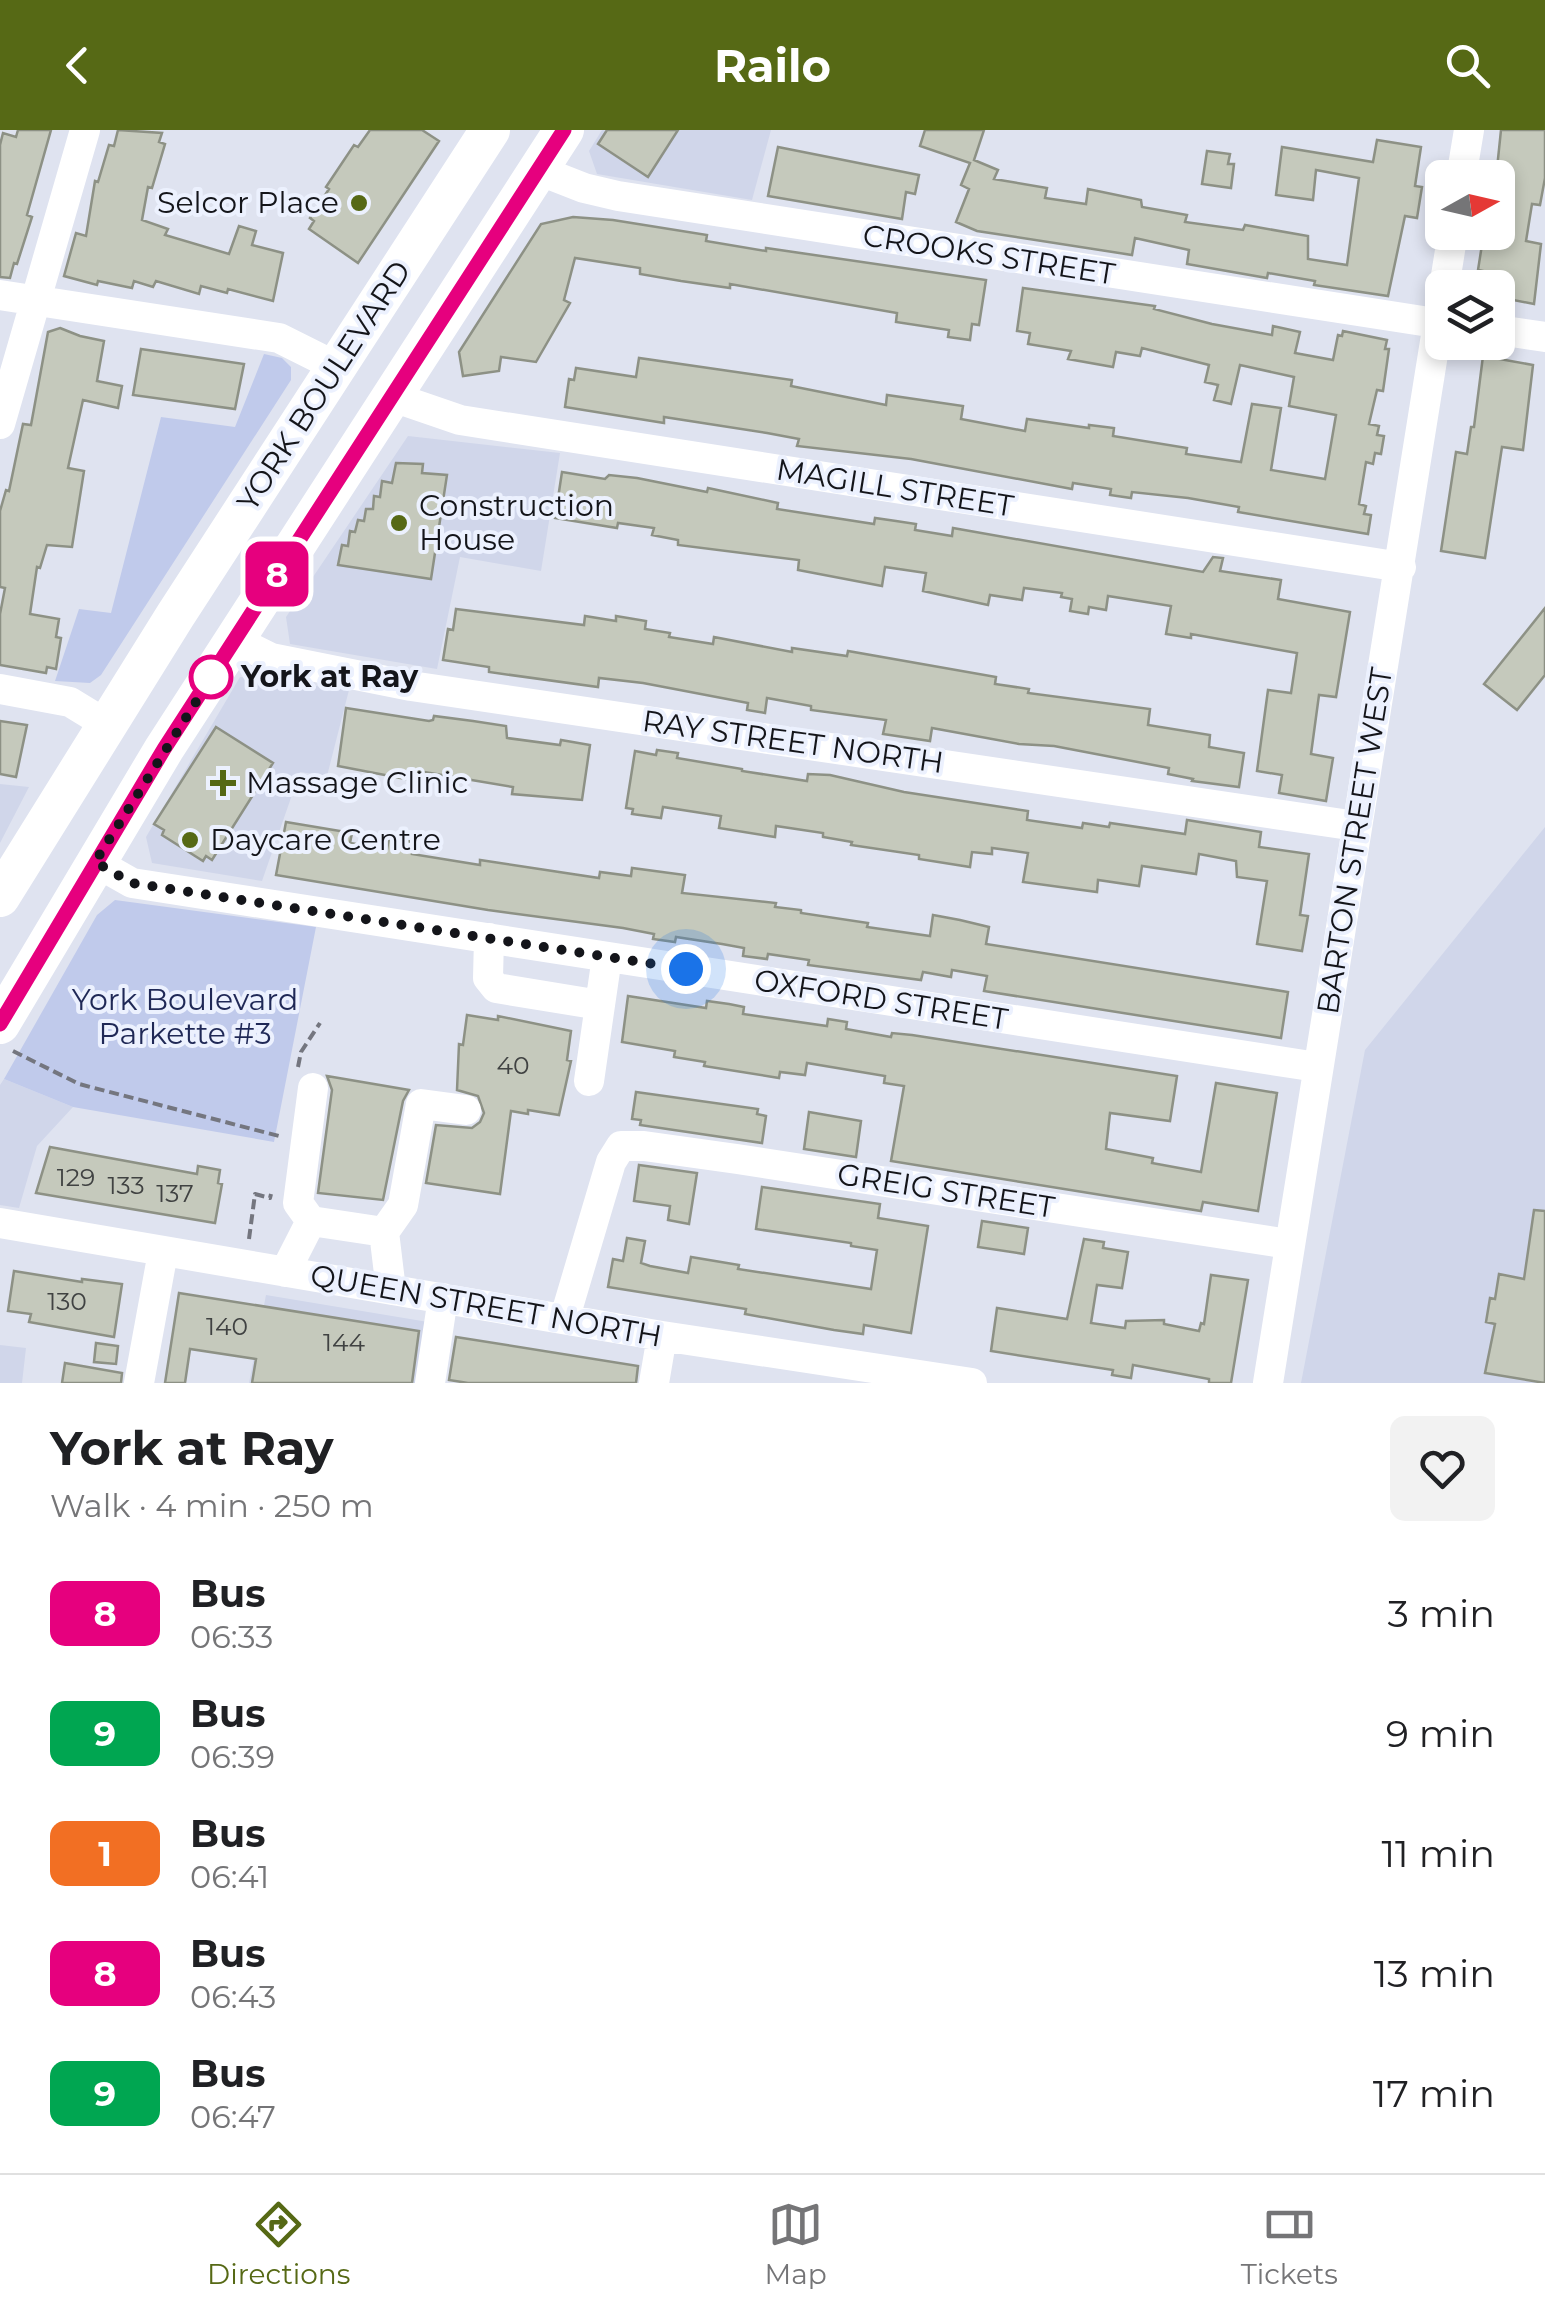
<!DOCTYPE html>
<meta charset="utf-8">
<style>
:root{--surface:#fff;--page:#f2f2f2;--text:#202124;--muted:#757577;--line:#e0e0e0;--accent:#566915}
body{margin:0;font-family:Montserrat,sans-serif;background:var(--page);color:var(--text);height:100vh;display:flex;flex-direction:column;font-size:38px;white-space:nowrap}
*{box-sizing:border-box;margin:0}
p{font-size:32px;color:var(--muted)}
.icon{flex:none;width:55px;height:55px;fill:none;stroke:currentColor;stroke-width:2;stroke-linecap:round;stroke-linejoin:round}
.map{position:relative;height:1253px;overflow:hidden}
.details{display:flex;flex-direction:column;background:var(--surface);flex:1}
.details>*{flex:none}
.badge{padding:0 20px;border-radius:15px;font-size:35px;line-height:65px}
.needle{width:65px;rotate:82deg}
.fabs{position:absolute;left:1425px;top:30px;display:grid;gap:20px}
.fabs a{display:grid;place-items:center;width:90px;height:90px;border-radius:15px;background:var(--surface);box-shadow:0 5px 15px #0003;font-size:50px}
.you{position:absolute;width:50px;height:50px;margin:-25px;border:8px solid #fff;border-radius:50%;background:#1a73e8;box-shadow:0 0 0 15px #1a73e833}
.map>.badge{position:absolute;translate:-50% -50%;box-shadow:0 0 0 5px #fff}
.round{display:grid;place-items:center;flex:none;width:105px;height:105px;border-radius:15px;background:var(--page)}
.summary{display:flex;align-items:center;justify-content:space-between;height:170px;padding:0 50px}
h1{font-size:48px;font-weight:700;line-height:75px}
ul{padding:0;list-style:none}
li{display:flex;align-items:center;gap:30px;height:120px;padding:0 50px}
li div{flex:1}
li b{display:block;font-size:38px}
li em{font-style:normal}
li .badge{min-width:110px;font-weight:700;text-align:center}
header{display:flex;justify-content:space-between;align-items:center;height:130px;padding:0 50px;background:var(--accent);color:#fff;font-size:45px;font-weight:700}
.tabs{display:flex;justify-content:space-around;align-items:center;height:140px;border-top:2px solid var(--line);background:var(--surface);font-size:28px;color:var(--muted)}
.tabs a{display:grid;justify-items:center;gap:5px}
.tabs .active{color:var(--accent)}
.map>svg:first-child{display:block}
.built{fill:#d0d6ea}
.green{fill:#c0caeb}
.building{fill:#c5c9bc;stroke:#8d9185;stroke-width:2.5}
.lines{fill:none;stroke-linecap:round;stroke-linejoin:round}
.path{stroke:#74767f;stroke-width:4;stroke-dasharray:10 5;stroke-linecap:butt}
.minor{stroke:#fff;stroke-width:30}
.major{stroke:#fff;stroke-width:40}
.line-casing{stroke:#fff;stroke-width:22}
.line{stroke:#e6007e;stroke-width:15}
.walk{stroke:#14151a;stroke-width:10;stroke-dasharray:0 18}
.poi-dot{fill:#566915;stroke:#ecf1fe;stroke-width:4}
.stop-dot{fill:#fff;stroke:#e6007e;stroke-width:5}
.labels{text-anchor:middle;stroke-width:8;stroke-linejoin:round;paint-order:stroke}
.number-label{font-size:25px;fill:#404242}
.poi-label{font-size:30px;fill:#14151a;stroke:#ecf1fe;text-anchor:start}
.street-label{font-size:30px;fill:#14151a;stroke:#ecf1fe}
.stop-label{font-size:30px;font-weight:bold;fill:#14151a;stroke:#ecf1fe;text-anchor:start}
.park-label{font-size:30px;fill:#1f2856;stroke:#ecf1fe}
</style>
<header><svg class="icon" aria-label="back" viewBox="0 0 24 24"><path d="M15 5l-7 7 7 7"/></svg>Railo<svg class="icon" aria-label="search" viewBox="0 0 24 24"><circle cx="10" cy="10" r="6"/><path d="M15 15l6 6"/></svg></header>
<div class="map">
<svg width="1545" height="1253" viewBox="0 0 1545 1253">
<rect width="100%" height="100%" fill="#dfe3f0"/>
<path class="built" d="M602 0H771L752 70 597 44 589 21Z
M408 306 560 323 541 441 460 427 437 539 290 514 286 487Z
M240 547 349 560 327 646 300 642 262 751 152 733 146 707Z
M0 654 29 657 0 713Z
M1545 697V1253H1301L1365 920Z
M4 949 73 977 37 1016 19 1078 0 1075V955Z
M266 1165 434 1193 427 1253H249Z
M0 1215 26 1218 22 1253H0Z"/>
<path class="green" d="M264 224 282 228 291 237V250L101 545 90 553 55 551 79 479 111 483 161 287 235 297Z
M115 770 316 797 274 1012 73 977 4 949 97 785Z"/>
<path class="building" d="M18 0H51L27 85 32 87 17 134 14 133 10 148 0 147V15L3 3 16 7Z
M118 0 162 3 159 12 165 14 152 58 148 57 142 90 168 99 165 105 229 124 239 96 256 101 252 115 283 123 273 171 228 159 227 163 201 156 199 164 156 151 153 157 134 151 132 158 98 151 97 155 64 146 76 103 86 106 95 51 98 52 109 15 114 16Z
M370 0H422L439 11 358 133 309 99 314 91 310 88 329 59 326 57 354 15 358 17Z
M607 0H678L648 47 598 14Z
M925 0H984L974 30 998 40 994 49 1047 58 1045 68 1086 74 1088 59 1141 70 1142 77 1187 85 1185 92 1243 100 1245 95 1308 106V129L1347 135 1359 48 1316 40 1313 70 1276 65 1282 17 1373 32 1377 10 1421 17 1415 56 1422 57 1417 88 1405 86 1388 166 1314 155 1315 151 1268 143 1267 148 1187 134 1189 120 1135 108 1132 125 977 101 956 92 969 59 961 55 970 33 920 16Z
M1501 0H1545V48L1540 75 1532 74 1526 111 1541 114 1534 174 1498 167V158H1489L1492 143 1478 140 1484 102H1498L1496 48Z
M778 17 919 45 915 64 906 62 902 89 768 66Z
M1207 21 1230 24 1228 34H1234L1231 58 1202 54Z
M573 87 613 90 707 105 706 111 766 121V118L986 150 979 195 972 194 970 210 948 207 949 200 896 192 897 183 730 154V158L681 151 640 144V138L575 128 564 170 570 173 536 232 501 227 499 241 463 246 459 222 541 94Z
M1023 158 1155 176 1154 179 1212 194 1272 205 1273 196 1300 202 1295 223 1333 230 1338 205 1342 206 1343 201 1387 210 1385 219H1389L1383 261 1377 260 1369 294 1379 296 1377 305 1384 306 1381 324 1375 323 1373 334 1366 332 1359 374 1366 376 1364 384 1371 385 1368 404 1238 382 1239 377 1188 368 1132 362 1131 368 1110 365 1111 359 1073 353 1072 359 911 329 797 316 799 309 767 303 664 287V293L565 277 569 249 574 250 576 238 636 247 639 228 792 250 791 256 886 275 887 265 963 276 961 289 1025 301 1027 289 1089 298V295L1114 298 1113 306 1187 318 1186 324 1241 332 1252 274 1281 278 1271 340 1325 349 1336 285 1289 276 1294 247 1240 235 1231 274 1214 270 1218 255 1205 252 1209 235 1142 218 1140 226 1116 222 1113 237 1068 229 1071 221 1028 214 1030 203 1017 201Z
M60 198 80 206 104 211 97 251 122 256 118 278 83 270 68 338 84 341 72 417 47 415 40 438 37 437 30 484 59 489 56 507 61 508 56 539 47 537 46 543 0 535V484L5 458 0 457V381L6 360 9 361 23 294 31 295 48 202Z
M141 219 244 234 235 279 133 265Z
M1483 226 1533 235 1523 320 1502 317 1485 428 1441 421 1456 322 1467 324 1471 297H1474Z
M396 333 423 334 422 343 447 345 431 449 338 435 342 415 348 416 350 401 355 402 358 390 364 391 366 379H373L374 366 380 367 382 351 392 353Z
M562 342 605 349 609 345 637 348 707 362 708 358 778 373 777 379 874 394 875 388 896 391 916 394 915 400 952 406 953 398 1203 442 1213 427 1223 428 1220 441 1281 450 1278 469 1350 482 1336 567 1319 565 1311 624 1333 628 1326 671 1279 663 1282 645 1257 641 1268 560 1291 563 1297 523 1191 504V508L1166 504 1171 476 1108 466 1106 480 1089 477 1088 484 1070 481 1072 469 1061 467 1062 463 1024 458 1022 470 990 465 988 475 923 461 926 443 885 437 882 456 798 440 799 430 678 415V410L652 405 654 398 618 393 617 398 555 388Z
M1545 478V545L1517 580 1484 554Z
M456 479 584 495 585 486 616 491V486L646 491 645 499 670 503 669 507 713 514 714 507 792 522V518L847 526 848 521 996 547 995 554 1029 559 1028 563 1150 579 1148 595 1210 605 1209 617 1244 623 1239 657 1192 651 1193 649 1168 644 1169 638 1054 616 1019 614 932 598 930 611 883 604 886 590 811 580V576L767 568 765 583 747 580 748 573 643 553 599 548 598 557 489 542V537L443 530 448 499 453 500Z
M346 578 429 591 433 590 434 586 473 591 506 596 507 608 560 615 561 610 590 615 582 670 512 664 513 657 418 641 416 651 338 636Z
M0 591 27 595 16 647 0 644Z
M216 597 273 633 212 730 206 726 203 731 162 705 164 700 154 694Z
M657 620 678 623 677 628 742 639V641L807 651 808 644 830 645 904 662 1028 681 1027 690 1082 698 1083 693 1109 697 1110 693 1185 704 1187 690 1261 702 1259 717 1309 724 1300 785 1308 786 1302 821 1257 814 1267 751 1237 747 1236 731 1199 724 1196 744 1142 736 1139 756 1098 750 1097 762 1023 752 1028 723 992 718V724L972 722 970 737 919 729V725L851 715 852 712 823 707V703L776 696 775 707 719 698 721 686 663 677 661 688 632 684 633 679 626 678 635 621 656 625Z
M286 692 352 703 350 713 387 719 389 708 414 712 412 724 480 735V730L599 748 600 742 631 746 632 738 685 745 682 763 776 773 775 777 801 780V783L868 793 867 797 930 806 933 785 960 790 989 797 986 814 1288 862 1281 908 984 861 987 846 952 840 951 847 923 842 921 850 808 835 809 830 768 824 767 829 743 826 744 818 722 814 676 807 675 812 653 809 654 804 623 798 488 780 276 745Z
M628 866 706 878 707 871 729 874 744 877 743 884 827 896 828 889 847 892 846 899 891 907 892 903 912 905 1177 946 1170 991 1110 983 1106 1019 1153 1028 1152 1033 1201 1042 1216 953 1277 963 1258 1081 1203 1072 1201 1081 891 1031 904 956 884 953 885 946 807 933 805 945 780 942 779 948 704 936 705 932 674 927 675 921 622 912Z
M467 885 498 890V886L571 901 567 930 571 931 559 985 528 980V984L511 981 500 1064 426 1053 436 995 472 998 480 992 484 983 478 966 457 960 459 914 463 915Z
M327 946 409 960 403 971 383 1070 318 1063 332 960Z
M636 962 758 979 757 984 766 986 762 1013 640 995 641 990 632 989Z
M809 982 861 991 856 1027 804 1019Z
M50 1017 197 1044 198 1036 220 1040 218 1053 222 1054 215 1093 36 1063Z
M639 1035 697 1043 689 1094 668 1090 670 1076 634 1071Z
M762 1057 880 1074 878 1088 928 1096 911 1203 864 1195 863 1204 834 1200 745 1184 746 1179 608 1157 613 1129 623 1131 627 1108 645 1111 641 1133 650 1136 688 1143 691 1127 739 1135 738 1139 871 1159 877 1120 851 1116V1113L756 1099Z
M1534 1080 1545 1081V1253L1485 1243 1495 1194 1486 1192 1490 1168 1495 1169 1499 1144 1524 1149Z
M982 1091 1028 1098 1024 1124 978 1117Z
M1084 1109 1104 1112 1103 1118 1128 1122 1122 1158 1097 1155 1091 1193 1125 1198 1126 1191 1164 1190V1194L1199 1201 1201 1193 1204 1194 1211 1145 1248 1150 1231 1253H1209V1249L1133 1235 1131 1248 1112 1245 1113 1240 991 1221 997 1178 1067 1189Z
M14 1141 82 1152V1149L122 1154 114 1207 29 1192 31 1184 8 1181Z
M179 1163 419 1201 412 1253H252L256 1229 190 1219 185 1253H165Z
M456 1207 638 1236 636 1253H468L449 1250Z
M96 1213 118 1216 116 1234 94 1232Z
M65 1233 122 1243 121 1253H62Z"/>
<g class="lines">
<path class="path" d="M13 921 79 954 279 1006
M298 937 301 922 320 893
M249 1109 255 1064 270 1068 271 1064"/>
<path class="minor" d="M538 40 584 58 618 66 1442 194
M1461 48 1469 0
M1444 158 1453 102
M0 165 279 208 335 236
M1498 200 1545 207
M393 267 460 290 1401 437
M0 294 85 0
M235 510 271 528 411 556 1356 696
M0 559 70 572 106 594
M95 732 132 753 1317 937
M489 808 488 848 496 858 600 875 607 827
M589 951 600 875
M311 1091 298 1073 313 958
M0 1093 662 1206 972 1253
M384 1102 403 1075 421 974 466 980
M285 1142 311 1091 384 1102 391 1160
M565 1187 611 1032 621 1016H644L737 1029 1289 1114
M139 1253 163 1122
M430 1253 443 1168
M654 1253 662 1206
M1268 1253 1442 168"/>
<path class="major" d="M0 767 175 486 490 0
M0 894 164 619 564 0"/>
</g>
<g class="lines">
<g class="line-casing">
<path id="line" d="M0 894 164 619 564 0"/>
</g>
<use href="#line" class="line"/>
<path class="walk" d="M211 547 218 537 95 732 132 753 686 839"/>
</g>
<g class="poi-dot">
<circle cx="359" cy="73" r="10"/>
<circle cx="399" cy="393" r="10"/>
<path d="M218 638h10v10h10v10h-10v10h-10v-10h-10v-10h10z"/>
<circle cx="190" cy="710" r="10"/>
</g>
<circle class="stop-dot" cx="211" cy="547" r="20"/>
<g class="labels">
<g class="number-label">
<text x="513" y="944">40</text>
<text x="76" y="1056">129</text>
<text x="126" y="1064">133</text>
<text x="175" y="1072">137</text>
<text x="67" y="1180">130</text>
<text x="227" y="1205">140</text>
<text x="344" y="1221">144</text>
</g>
<g class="poi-label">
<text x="339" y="83" text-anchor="end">Selcor Place</text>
<text x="419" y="386">Construction<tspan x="419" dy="34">House</tspan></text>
<text x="246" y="663">Massage Clinic</text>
<text x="210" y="720">Daycare Centre</text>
</g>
<g class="street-label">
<text transform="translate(989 125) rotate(9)" y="10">CROOKS STREET</text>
<text transform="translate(324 256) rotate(-57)" y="10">YORK BOULEVARD</text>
<text transform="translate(895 358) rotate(9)" y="10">MAGILL STREET</text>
<text transform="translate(793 612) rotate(8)" y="10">RAY STREET NORTH</text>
<text transform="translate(1355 711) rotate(-81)" y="10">BARTON STREET WEST</text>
<text transform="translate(881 870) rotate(9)" y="10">OXFORD STREET</text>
<text transform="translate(946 1061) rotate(9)" y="10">GREIG STREET</text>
<text transform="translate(486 1176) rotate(10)" y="10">QUEEN STREET NORTH</text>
</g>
<g class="stop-label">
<text x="241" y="557">York at Ray</text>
</g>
<g class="park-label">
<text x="185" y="880">York Boulevard<tspan x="185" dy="34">Parkette #3</tspan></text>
</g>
</g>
</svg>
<div class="fabs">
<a><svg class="needle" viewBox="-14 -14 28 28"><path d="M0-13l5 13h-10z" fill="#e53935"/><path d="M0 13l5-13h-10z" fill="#757577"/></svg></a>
<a><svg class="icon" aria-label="layers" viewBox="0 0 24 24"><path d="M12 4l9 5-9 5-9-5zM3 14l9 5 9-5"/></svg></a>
</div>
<div class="you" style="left:686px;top:839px"></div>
<b class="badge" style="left:277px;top:444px;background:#e6007e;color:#fff">8</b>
</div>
<section class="details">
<div class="summary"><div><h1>York at Ray</h1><p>Walk · 4 min · 250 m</p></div><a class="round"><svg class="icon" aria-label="heart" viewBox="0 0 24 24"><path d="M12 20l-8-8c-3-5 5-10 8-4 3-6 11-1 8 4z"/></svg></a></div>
<ul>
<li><span class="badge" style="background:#e6007e;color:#fff">8</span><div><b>Bus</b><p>06:33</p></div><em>3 min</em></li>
<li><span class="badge" style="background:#00a651;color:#fff">9</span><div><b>Bus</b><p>06:39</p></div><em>9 min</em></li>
<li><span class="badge" style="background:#f26f23;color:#fff">1</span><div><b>Bus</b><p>06:41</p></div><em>11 min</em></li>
<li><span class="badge" style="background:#e6007e;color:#fff">8</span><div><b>Bus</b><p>06:43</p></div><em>13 min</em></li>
<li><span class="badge" style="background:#00a651;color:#fff">9</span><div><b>Bus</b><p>06:47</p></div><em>17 min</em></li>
</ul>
</section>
<nav class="tabs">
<a class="active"><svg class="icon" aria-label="directions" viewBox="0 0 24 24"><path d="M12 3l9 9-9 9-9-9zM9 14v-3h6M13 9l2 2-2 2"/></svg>Directions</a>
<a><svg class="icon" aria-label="map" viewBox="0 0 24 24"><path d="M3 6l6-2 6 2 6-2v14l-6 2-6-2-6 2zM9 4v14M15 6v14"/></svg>Map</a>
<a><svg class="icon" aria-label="tickets" viewBox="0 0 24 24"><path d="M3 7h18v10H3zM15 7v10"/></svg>Tickets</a>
</nav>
